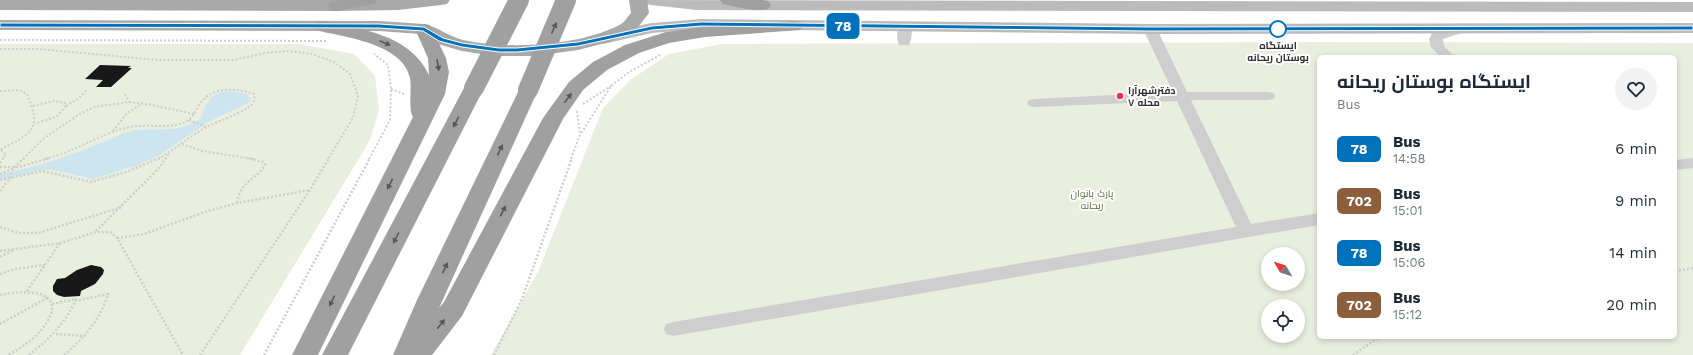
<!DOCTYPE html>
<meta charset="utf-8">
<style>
:root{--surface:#fff;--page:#f2f2f3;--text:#1f2937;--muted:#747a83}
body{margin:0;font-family:"Work Sans",Cairo,sans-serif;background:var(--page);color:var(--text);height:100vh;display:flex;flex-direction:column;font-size:15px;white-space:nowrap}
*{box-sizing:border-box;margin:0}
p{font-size:13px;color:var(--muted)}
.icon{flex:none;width:22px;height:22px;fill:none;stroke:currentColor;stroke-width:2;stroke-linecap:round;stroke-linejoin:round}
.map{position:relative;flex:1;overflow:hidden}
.sheet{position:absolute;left:1317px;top:55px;width:360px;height:284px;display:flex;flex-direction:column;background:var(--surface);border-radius:6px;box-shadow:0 2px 6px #0003}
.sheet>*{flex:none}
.badge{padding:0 8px;border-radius:6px;font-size:14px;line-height:26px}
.needle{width:26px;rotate:309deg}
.buttons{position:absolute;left:1261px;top:247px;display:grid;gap:8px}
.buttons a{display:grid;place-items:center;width:44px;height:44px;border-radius:50%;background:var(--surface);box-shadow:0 2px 6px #0003;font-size:20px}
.map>.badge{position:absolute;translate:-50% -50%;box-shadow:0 0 0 2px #fff}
.round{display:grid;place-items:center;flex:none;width:42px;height:42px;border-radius:21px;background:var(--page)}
.headline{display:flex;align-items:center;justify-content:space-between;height:68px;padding:0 20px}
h1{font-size:19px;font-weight:700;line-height:30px}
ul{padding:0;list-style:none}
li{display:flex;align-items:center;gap:12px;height:52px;padding:0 20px}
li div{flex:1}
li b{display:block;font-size:15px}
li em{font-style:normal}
li .badge{min-width:44px;font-weight:700;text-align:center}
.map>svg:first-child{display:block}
.green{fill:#e9eedf;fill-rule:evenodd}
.water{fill:#cce5ee}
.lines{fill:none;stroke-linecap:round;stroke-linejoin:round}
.stream{stroke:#cce5ee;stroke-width:5}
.building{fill:#181818}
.path-far1{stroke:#cecece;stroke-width:2;stroke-dasharray:2 2;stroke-linecap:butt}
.path{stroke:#cecece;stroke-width:2.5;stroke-dasharray:2 2;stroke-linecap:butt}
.minor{fill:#cecece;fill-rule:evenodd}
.secondary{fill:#bbb;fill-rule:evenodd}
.primary{fill:#a9a9a9;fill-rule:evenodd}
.trunk{fill:#a0a0a0;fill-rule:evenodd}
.trunk-bridge{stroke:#a0a0a0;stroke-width:20}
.oneway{fill:#585858}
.line{fill:#0072bc;stroke:#fff}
.stop-dot{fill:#fff;stroke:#0072bc;stroke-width:2}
.poi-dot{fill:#e83359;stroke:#fff;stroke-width:1.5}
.labels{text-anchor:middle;stroke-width:4;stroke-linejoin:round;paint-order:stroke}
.stop-label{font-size:10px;font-weight:bold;fill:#313131;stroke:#fff}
.poi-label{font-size:10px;font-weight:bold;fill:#313131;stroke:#fff;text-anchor:start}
.park-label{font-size:10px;fill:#5b6e3d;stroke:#fff}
</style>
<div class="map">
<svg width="1693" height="355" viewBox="0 0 1693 355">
<rect width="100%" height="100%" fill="#fff"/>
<path class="green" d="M1316 42 1693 43V355H491L538 272 603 108 630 80 669 54 722 44ZM1319 57H1675V337H1319ZM1268 254H1298V284H1268ZM1268 306H1298V336H1268Z
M0 44H299L354 54 375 76 379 110 370 140 240 355H0Z"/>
<path class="water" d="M227 91 246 94 251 99 250 102 208 122 158 156 137 165 93 179 55 170 41 169 43 164 81 151 124 133 136 130 173 129 187 126 200 119 202 116 204 108 212 97 217 94Z"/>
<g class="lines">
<path class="stream" d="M0 177 42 167"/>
</g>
<path class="building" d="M100 65 131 66 128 68H132L111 87H96L103 80 85 79Z
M91 265 101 267 104 270 103 274 95 284 81 291 80 296 64 297 57 295 53 291V286L57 279 65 278 77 270Z"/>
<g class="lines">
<path class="path-far1" d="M0 40 328 41
M0 49H38L158 60H233L265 53 288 51 312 54 334 62 350 74 358 96 353 118 328 159
M391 89 404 94
M0 91 19 90 27 94C43 131 31 133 0 150
M125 94 129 102
M583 104 611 86
M33 106 53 101 65 103 66 106 57 116 35 124
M66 106 78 99 88 89
M577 111 580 134
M189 120 206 127
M113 131 127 113 140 105
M182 144 202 151 254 159
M1 150 6 154 3 159
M23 159 43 139 78 115 94 107 129 102 152 105 194 114
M45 159C74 152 98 135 125 128 144 123 164 129 183 123 192 120 194 113 199 105 211 86 235 88 254 94 255 97 255 100 253 103 247 112 217 121 207 127 189 136 175 150 158 159
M165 159 169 154
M369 159 390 120 391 89 388 65 374 54
M571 159 580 135 611 86 629 72 662 54"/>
<path class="path" d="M0 163 3 158
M0 167H19L49 158
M0 174 13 169 24 158
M0 180 43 171 91 182 126 172 160 158
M0 191 10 178 13 170
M237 203C241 180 254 182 265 165L264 162 247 158
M0 227 19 233H38L122 207
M96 231 158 169 166 158
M117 238 144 234 205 212 237 203 310 190
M0 251 61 243 96 232H110L117 238 183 355
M0 257 14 250
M1675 271 1693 268
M0 274 15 269 45 265
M27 291 60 243
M0 295C26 289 73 290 42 329 33 340 21 348 8 355
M0 324 47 298
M56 334 85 336
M29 355C49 339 66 323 76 299L51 304
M64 355C84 338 100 320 108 294L75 301
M200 355 310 190 329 158
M264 355 370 158
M494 355 522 299 572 158
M1353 355 1379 337"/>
<path class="minor" d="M905 23 910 24C913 29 912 40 909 45H899C896 40 897 29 900 24Z
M1150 25 1155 26 1157 29 1187 92H1268L1273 93 1275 96 1273 99 1268 100H1191L1251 224 1319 213V225L673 336 666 334 664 329 666 324 673 322 1236 227 1177 101 1034 107 1029 106 1027 103 1029 100 1034 99 1173 92 1143 29 1145 26Z
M1459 25 1464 26 1466 29 1464 32 1443 39 1444 46 1455 57H1440L1431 47 1429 39 1433 32Z
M1693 158V168L1675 170V160Z"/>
<path class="secondary" d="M642 0 1693 2V12L697 10 651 5 645 4Z
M701 19 1150 24 1693 23V33L1150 34 701 29 652 33 603 44 597 42 594 38 597 34 652 23Z"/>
<path class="primary" d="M0 0H450L447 4 441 5 398 10 337 11 0 10Z
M629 0H647L649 13 635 31 609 42 578 50 535 56H499L481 54 462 51 434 43 420 34 379 31 0 30V20L379 21 424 24C438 27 448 36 463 40 507 50 582 46 621 24 625 22 628 16 631 13Z"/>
<path class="trunk" d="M341 0H378L375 4 337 11 331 10 328 6 331 2Z
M720 0H763L768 1 771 5 768 9C755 12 736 7 723 4Z
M321 21C361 29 410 34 429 75L428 58 415 29 418 25 424 24 430 25 446 58 449 72 445 94 318 355H292L413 117C408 110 412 88 410 78 403 43 343 37 315 30L312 26 315 22Z
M794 21 800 22 803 26 800 30 705 37 669 43 639 53 607 70 583 90 563 119 462 316 432 355H393L417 300 521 86 528 84 535 86 538 90 439 308 444 302 543 118 569 82 593 62 625 45 666 32 705 27Z
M474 82 481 84 484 88 348 355H322L464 88 467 84Z"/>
<path class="trunk-bridge" d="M474 88 519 0
M528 90 566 0"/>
</g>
<defs><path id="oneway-solid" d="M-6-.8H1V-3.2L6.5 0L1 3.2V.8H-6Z"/></defs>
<g class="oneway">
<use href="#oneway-solid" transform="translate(554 28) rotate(-67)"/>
<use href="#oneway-solid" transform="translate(385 43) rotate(23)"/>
<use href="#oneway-solid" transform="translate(438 65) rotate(80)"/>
<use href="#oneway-solid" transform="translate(568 98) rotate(-53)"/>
<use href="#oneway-solid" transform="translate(456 122) rotate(118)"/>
<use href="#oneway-solid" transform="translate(500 150) rotate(-65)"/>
<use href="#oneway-solid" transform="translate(390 184) rotate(116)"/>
<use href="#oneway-solid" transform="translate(503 211) rotate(-63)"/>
<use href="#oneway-solid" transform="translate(396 238) rotate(118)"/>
<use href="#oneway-solid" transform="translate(445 268) rotate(-65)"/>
<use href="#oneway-solid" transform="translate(332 301) rotate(116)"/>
<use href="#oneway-solid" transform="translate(441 324) rotate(-52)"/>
</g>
<path class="line" d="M701 22 1150 27 1693 26V30L1150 31 701 26 652 30 578 46 517 52H499L462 47 439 41 423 31 379 28 0 27V23L379 24 424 27 443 38 462 43 499 48H517L578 42 652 26Z"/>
<circle class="stop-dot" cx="1278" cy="29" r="8"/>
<circle class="poi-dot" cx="1120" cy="96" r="4"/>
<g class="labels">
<g class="stop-label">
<text x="1278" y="49">ایستگاه<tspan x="1278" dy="12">بوستان ریحانه</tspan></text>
</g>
<g class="poi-label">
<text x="1128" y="94">دفترشهرآرا<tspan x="1128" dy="12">محله ۷</tspan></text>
</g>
<g class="park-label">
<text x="1092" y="197">پارک بانوان<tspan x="1092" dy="12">ریحانه</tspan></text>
</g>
</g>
</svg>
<div class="buttons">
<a><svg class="needle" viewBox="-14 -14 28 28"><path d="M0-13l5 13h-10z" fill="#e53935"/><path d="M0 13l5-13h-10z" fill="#747a83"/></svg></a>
<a><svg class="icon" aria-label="locate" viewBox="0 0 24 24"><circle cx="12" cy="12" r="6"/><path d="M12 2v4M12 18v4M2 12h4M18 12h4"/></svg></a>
</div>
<b class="badge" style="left:843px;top:26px;background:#0072bc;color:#fff">78</b>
<section class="sheet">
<div class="headline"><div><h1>ایستگاه بوستان ریحانه</h1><p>Bus</p></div><a class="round"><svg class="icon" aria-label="heart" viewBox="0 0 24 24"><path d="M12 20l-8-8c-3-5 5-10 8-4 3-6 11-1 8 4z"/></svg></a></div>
<ul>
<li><span class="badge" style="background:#0072bc;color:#fff">78</span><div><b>Bus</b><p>14:58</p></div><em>6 min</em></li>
<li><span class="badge" style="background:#8b5e3c;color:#fff">702</span><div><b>Bus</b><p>15:01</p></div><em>9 min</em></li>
<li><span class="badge" style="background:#0072bc;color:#fff">78</span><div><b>Bus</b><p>15:06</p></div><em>14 min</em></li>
<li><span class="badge" style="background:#8b5e3c;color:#fff">702</span><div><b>Bus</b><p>15:12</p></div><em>20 min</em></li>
</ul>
</section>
</div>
